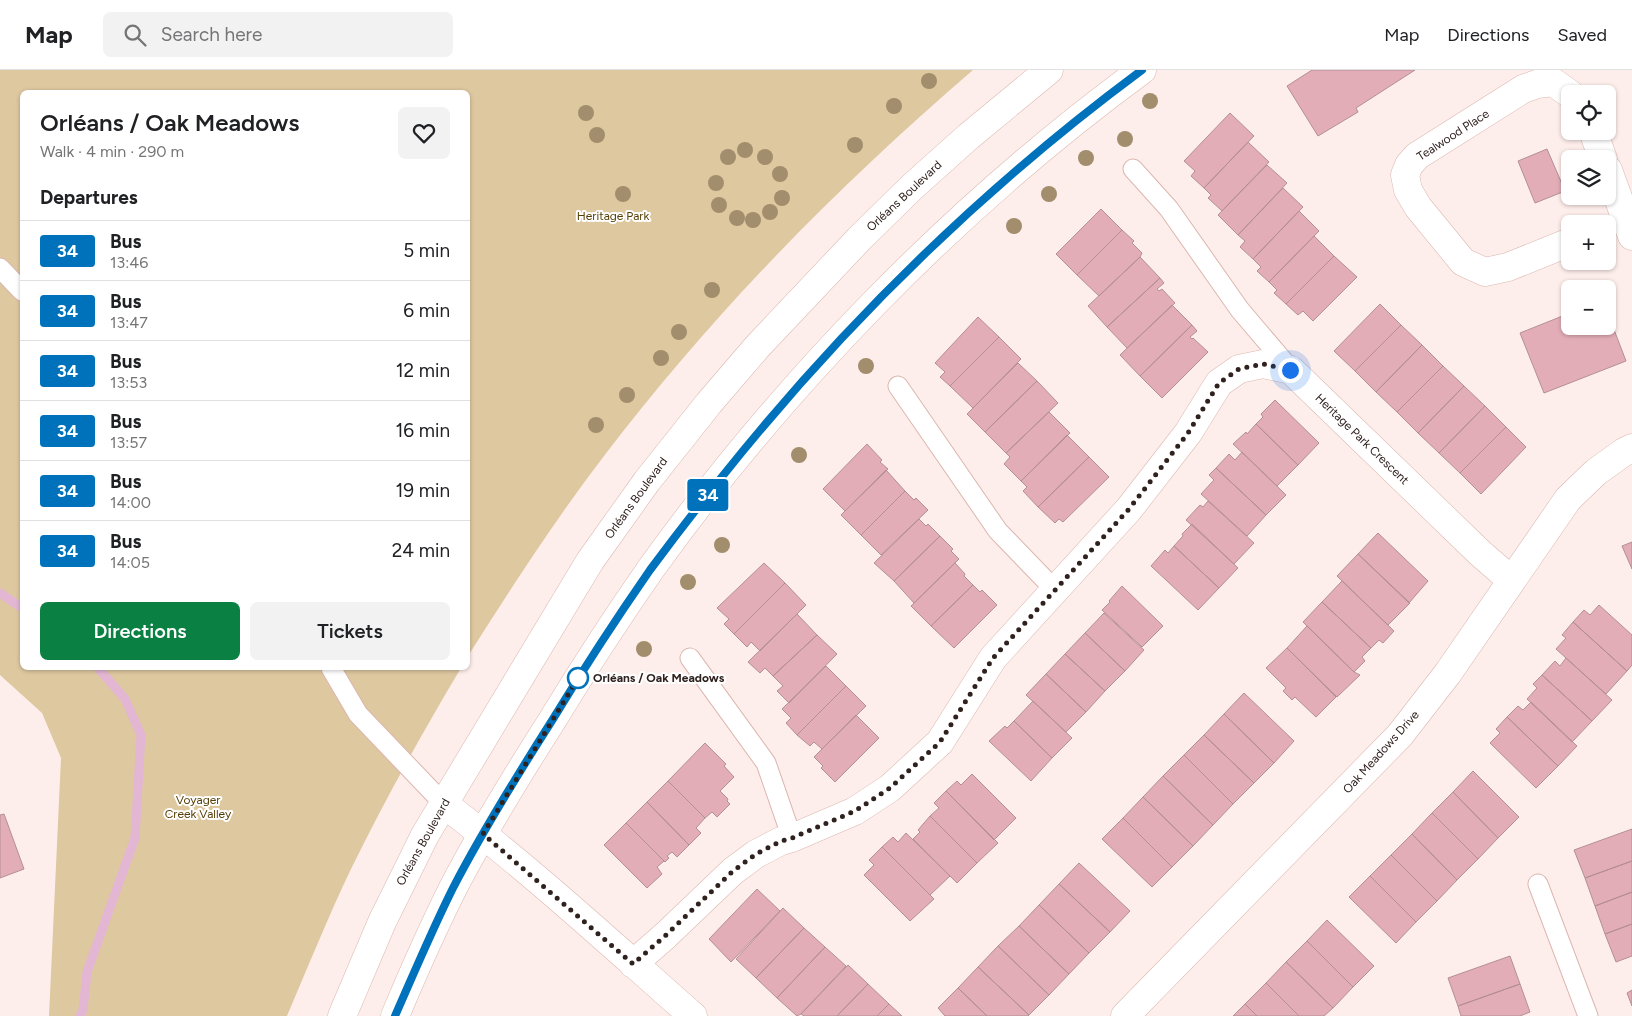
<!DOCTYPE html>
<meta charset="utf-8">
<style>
:root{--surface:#fff;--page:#f2f2f2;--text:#202124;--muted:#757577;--line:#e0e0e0;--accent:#0b8043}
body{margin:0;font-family:Figtree,sans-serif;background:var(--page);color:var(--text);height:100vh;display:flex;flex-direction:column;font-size:19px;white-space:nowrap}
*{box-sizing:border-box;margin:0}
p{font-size:16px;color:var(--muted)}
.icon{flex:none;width:28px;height:28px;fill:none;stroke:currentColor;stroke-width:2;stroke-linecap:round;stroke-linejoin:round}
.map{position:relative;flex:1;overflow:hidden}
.drawer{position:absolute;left:20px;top:20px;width:450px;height:580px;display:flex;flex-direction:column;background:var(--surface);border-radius:8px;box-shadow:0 1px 4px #0004}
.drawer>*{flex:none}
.badge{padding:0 10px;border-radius:4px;font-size:18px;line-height:32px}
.fabs{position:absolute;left:1561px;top:15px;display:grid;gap:10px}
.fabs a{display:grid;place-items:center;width:55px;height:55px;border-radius:8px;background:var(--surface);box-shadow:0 1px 4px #0004;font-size:25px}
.you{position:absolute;width:25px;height:25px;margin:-12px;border:4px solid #fff;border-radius:50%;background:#1a73e8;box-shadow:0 0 0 8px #1a73e833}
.map>.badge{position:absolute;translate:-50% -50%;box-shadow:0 0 0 2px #fff}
h2{padding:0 20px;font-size:19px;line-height:45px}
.round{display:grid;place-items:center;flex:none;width:52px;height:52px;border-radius:8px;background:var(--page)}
.summary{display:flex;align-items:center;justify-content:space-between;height:85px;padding:0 20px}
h1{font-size:24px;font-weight:600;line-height:38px}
.action{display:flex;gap:10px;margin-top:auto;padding:10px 20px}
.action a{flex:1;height:58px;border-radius:8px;background:var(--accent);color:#fff;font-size:20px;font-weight:600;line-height:58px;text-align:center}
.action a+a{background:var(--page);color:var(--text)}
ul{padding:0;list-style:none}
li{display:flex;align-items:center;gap:15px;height:60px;padding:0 20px;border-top:1px solid var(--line)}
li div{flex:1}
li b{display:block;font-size:19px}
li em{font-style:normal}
li .badge{min-width:55px;font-weight:700;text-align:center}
header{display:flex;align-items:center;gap:30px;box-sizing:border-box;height:70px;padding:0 25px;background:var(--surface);border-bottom:1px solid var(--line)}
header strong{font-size:24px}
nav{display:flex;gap:28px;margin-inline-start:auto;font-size:18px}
.search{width:350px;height:45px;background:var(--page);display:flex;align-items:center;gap:12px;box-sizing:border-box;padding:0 18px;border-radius:8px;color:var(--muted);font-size:19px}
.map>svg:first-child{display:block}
.green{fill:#dec8a0}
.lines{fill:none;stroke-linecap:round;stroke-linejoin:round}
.stream{stroke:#e3b6d4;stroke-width:9}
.building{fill:#e3adb8;stroke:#b38e96}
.lane-casing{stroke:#dcb6ae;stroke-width:21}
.street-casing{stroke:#dcb6ae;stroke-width:29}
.secondary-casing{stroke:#dcb6ae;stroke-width:29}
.lane{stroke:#fff;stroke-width:19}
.street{stroke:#fff;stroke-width:28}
.secondary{stroke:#fff;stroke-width:28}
.tree{fill:#a28d6c}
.line-casing{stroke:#fff;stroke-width:11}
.line{stroke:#0072bc;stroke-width:8}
.walk{stroke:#2f211e;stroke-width:5;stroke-dasharray:0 9}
.stop-dot{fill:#fff;stroke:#0072bc;stroke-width:2.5}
.labels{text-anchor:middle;stroke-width:4;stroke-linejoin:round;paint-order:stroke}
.street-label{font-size:12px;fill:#2f211e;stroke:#fff}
.park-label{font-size:12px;fill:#563e04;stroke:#fff}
.stop-label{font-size:12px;font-weight:bold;fill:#2f211e;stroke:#fff;text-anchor:start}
</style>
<header>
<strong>Map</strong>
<div class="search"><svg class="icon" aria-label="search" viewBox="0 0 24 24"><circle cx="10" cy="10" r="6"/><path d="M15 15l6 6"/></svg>Search here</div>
<nav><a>Map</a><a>Directions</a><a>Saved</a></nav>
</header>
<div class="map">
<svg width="1632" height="946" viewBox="0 0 1632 946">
<rect width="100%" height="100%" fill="#feeeeb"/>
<path class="green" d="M0 0H973C836 118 714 242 604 386 555 450 511 518 468 586V22H22V598H461C422 663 385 730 351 799 328 847 308 897 287 946H49L61 688 42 643 0 605Z"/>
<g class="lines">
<path class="stream" d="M0 523 22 538
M80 946 83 940 87 902 135 768 141 665 125 629 98 598"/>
</g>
<path class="building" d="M1312 0H1415L1356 38 1358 42 1318 66 1287 16Z
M1230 43 1254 66 1204 118 1191 106 1195 101 1184 91Z
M1248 72 1269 92 1222 141 1208 128 1211 125 1204 118Z
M1547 79 1565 121 1535 133 1518 91Z
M1267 95 1287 113 1238 165 1218 145Z
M1283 118 1303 137 1253 189 1240 177 1245 171 1238 165Z
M1101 139 1122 160 1077 205 1056 184Z
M1299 141 1319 161 1269 212 1257 201 1261 197 1253 189Z
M1122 160 1134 171 1132 173 1142 183 1140 187 1099 226 1077 205Z
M1314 166 1334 186 1286 234 1274 223 1277 220 1269 212Z
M1334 186 1357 207 1313 251 1303 241 1298 245 1286 234Z
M1140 187 1160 208 1107 257 1088 236Z
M1160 208 1164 213 1157 219 1159 221 1162 219 1175 233 1127 278 1107 257Z
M1380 234 1401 255 1355 301 1334 281Z
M1172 235 1192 255 1140 306 1120 285Z
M1570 243V256H1608V244L1626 291 1544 323 1520 263Z
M978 247 999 267 950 316 940 307 945 302 935 293Z
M1192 255 1197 261 1190 267 1192 269 1193 268 1208 282 1162 328 1140 306Z
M1401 255 1422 275 1376 322 1355 301Z
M999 267 1021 289 973 338 950 316Z
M1422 275 1443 296 1397 342 1376 322Z
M1018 293 1037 311 985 362 967 344Z
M1443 296 1464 316 1418 363 1397 342Z
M1037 311 1058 333 1006 383 985 362Z
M1464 316 1485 336 1439 383 1418 363Z
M1275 330 1319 373 1298 395 1256 354 1263 347 1261 344Z
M1485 336 1506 357 1460 403 1439 383Z
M1049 342 1070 363 1021 411 1004 394 1010 387 1006 383Z
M1256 354 1298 395 1277 416 1233 374 1246 362 1247 364Z
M1506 357 1526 377 1481 424 1460 403Z
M1067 365 1089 387 1038 437 1023 421 1027 417 1021 411Z
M867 374 882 390 880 392 888 399 845 441 823 419Z
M1242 382 1286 425 1266 445 1216 398 1229 384 1235 390Z
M1089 387 1109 407 1063 452 1059 449 1055 453 1038 437Z
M1216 398 1266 445 1247 466 1201 424 1214 410 1209 405Z
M886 400 905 421 861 465 841 445Z
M905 421 914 430 916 428 928 440 881 485 861 465Z
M1208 431 1254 473 1234 494 1186 450 1200 435 1203 437Z
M919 449 926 456 928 454 940 466 894 511 874 493Z
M1192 454 1238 498 1219 518 1174 476 1183 466 1182 464Z
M1378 463 1428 511 1409 533 1358 484Z
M940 466 953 479 951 481 959 489 914 533 894 511Z
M1632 472V499L1622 476Z
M1174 476 1219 518 1198 540 1151 496 1165 480 1168 483Z
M1358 484 1410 533 1388 555 1337 506Z
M764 493 785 513 734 564 724 554 729 549 717 538Z
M955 493 965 504 964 506 973 515 931 556 911 536Z
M1342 511 1394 561 1383 573 1379 570 1371 578 1322 532Z
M785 513 806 535 760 581 751 572 747 577 734 564Z
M973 515 980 522 982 520 997 535 954 578 931 556Z
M1122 516 1163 556 1142 577 1102 540 1110 532 1109 531Z
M1322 532 1371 578 1362 587 1365 591 1354 602 1303 552Z
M1599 535 1632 565V595L1627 601 1573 552 1584 540 1590 545Z
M1104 543 1144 580 1125 601 1085 563Z
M797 544 817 565 773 606 765 598 760 603 748 592Z
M1573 552 1627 601 1606 624 1556 579 1566 568 1562 565Z
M1307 556 1354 602 1360 605 1337 627 1287 578Z
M1085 563 1125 601 1105 621 1065 584Z
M817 565 837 584 789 633 777 621 783 616 773 606Z
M1287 578 1336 627 1316 647 1295 627 1292 630 1283 621 1286 618 1266 598Z
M1065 584 1105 621 1086 642 1046 604Z
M1566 588 1612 630 1592 651 1542 605 1555 591 1560 596Z
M826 596 846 616 797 665 786 653 791 648 782 639Z
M1046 604 1086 642 1066 662 1026 625Z
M1542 605 1592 651 1572 672 1527 629 1537 618 1533 614Z
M846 616 866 636 822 679 814 672 810 676 797 665Z
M1244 623 1294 671 1274 693 1224 644Z
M1033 631 1072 668 1052 688 1014 651Z
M1531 632 1577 676 1558 696 1507 647 1518 636 1523 640Z
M1224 644 1274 693 1254 713 1204 665Z
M856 645 879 668 835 712 821 698 823 696 814 687Z
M1507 647 1558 696 1536 718 1490 673 1500 663 1496 659Z
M1014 651 1052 688 1031 711 989 671 1005 656 1007 658Z
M1204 665 1254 713 1233 734 1184 685Z
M705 673 726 694 724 696 734 707 720 721 728 729 727 731 730 734 717 747 712 742 705 748 668 711Z
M1184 685 1233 734 1213 755 1163 706Z
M1473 701 1519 747 1498 768 1453 722Z
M972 704 1016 748 994 770 946 721 957 711 961 715Z
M1163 706 1213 755 1193 776 1143 727Z
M668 711 705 748 696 758 701 763 689 775 647 732Z
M946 721 998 773 977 793 930 746 939 738 934 733Z
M1453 722 1498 768 1478 789 1432 743Z
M1143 727 1193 776 1172 797 1123 748Z
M647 732 689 775 677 787 672 782 667 786 669 788 665 792 626 753Z
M1432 743 1478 789 1457 810 1412 764Z
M4 744 24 799 0 808V745Z
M930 746 977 793 957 813 913 769 920 762 918 760Z
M1123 748 1172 797 1152 817 1102 769Z
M626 753 664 791 657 797 662 804 647 818 604 775Z
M1632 759V791L1585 808 1574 780Z
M906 763 950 806 930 825 882 777 893 767 898 772Z
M1412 764 1457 810 1437 831 1391 785Z
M882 777 934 829 910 851 864 805 874 795 869 790Z
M1391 785 1437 831 1416 852 1370 806Z
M1632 791V822L1595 836 1585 808Z
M1079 793 1130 841 1110 862 1059 814Z
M1370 806 1416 852 1396 873 1349 827Z
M1059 814 1110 862 1089 883 1039 835Z
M757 819 780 841 731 892 709 869Z
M1632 822V854L1605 864 1595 836Z
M1039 835 1089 883 1069 904 1019 856Z
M783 838 804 858 756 908 736 889Z
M1327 850 1374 896 1353 917 1307 871Z
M1632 854V886L1616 892 1605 864Z
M1019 856 1069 904 1049 925 998 876Z
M804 858 825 877 777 928 756 908Z
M1307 871 1353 917 1333 938 1286 892Z
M998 876 1049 925 1029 945 978 897Z
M825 877 846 896 801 944 797 946 777 928Z
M1510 886 1520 914 1458 936 1448 908Z
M1286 892 1333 938 1324 946H1299L1266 913Z
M848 895 868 914 837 946H804L801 944Z
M978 897 1029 945 1028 946H987L958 918Z
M1266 913 1299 946H1257L1245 934Z
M868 914 889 934 877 946H837Z
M1520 914 1530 942 1520 946H1461L1458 936Z
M958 918 987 946H945L938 938Z
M1632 920V936L1627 923Z
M889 934 902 946H877Z
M1245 934 1257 946H1233Z"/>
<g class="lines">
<g class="lane-casing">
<path id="lane" d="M1133 99 1169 139 1240 240 1291 300
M0 198 22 221
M898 316 998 461 1055 520
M690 588 766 693 792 768
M331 598 358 644 444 734
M1538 814 1588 946"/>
</g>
<g class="street-casing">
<path id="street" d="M1593 61 1603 89
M1608 100 1632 166
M1570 172 1508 197 1485 202 1463 192 1418 137 1408 120 1405 105 1409 95 1417 86 1523 19 1537 14 1553 12 1570 24
M444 734C531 800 611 874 693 946
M633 894 666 865 733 801 756 784 781 771 792 768 855 741 890 718 940 672 993 588 1129 439 1188 363 1219 313 1239 299 1263 294 1291 300 1480 483 1511 510
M1125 946 1400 665 1448 603 1568 429 1596 402 1624 382 1632 378"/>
</g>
<g class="secondary-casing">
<path id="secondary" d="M342 946 382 852 425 765 590 491 647 411 709 333 757 277 859 169 912 117 969 66 1049 0
M395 946C413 903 432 860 453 818 483 760 518 704 553 649 584 598 616 549 650 500 785 312 955 137 1142 0"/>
</g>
<use href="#lane" class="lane"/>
<use href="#street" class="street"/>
<use href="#secondary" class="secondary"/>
</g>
<g class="tree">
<circle cx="929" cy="11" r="8"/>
<circle cx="1150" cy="31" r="8"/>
<circle cx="894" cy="36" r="8"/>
<circle cx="586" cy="43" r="8"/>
<circle cx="597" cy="65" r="8"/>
<circle cx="1125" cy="69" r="8"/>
<circle cx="855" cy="75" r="8"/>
<circle cx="745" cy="80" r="8"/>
<circle cx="728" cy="87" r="8"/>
<circle cx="765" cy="87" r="8"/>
<circle cx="1086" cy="88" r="8"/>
<circle cx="780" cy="104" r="8"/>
<circle cx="716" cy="113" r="8"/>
<circle cx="623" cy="124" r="8"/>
<circle cx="1049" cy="124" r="8"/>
<circle cx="782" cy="128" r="8"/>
<circle cx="719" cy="135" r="8"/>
<circle cx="770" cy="142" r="8"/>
<circle cx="737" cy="148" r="8"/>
<circle cx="753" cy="150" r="8"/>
<circle cx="1014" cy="156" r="8"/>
<circle cx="712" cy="220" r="8"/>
<circle cx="679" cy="262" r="8"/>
<circle cx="661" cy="288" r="8"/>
<circle cx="866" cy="296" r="8"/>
<circle cx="627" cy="325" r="8"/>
<circle cx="596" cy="355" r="8"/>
<circle cx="799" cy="385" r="8"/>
<circle cx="722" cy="475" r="8"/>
<circle cx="688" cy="512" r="8"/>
<circle cx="644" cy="579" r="8"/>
</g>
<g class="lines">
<g class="line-casing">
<path id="line" d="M395 946C414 903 432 860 453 818 483 760 518 704 553 649 584 598 616 549 650 500 673 469 697 438 721 408 843 255 984 117 1142 0"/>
</g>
<use href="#line" class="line"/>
<path class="walk" d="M578 608 580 605 483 764 633 894 666 865 733 801 756 784 781 771 792 768 855 741 890 718 940 672 993 588 1129 439 1188 363 1219 313 1239 299 1263 294 1290 300"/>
</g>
<circle class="stop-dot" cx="578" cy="608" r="10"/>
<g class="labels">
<g class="street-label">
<text transform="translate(1453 65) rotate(-33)" y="4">Tealwood Place</text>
<text transform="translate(904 126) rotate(-43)" y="4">Orléans Boulevard</text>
<text transform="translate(1362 369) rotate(44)" y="4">Heritage Park Crescent</text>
<text transform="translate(636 428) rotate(-54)" y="4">Orléans Boulevard</text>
<text transform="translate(1381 682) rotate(-48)" y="4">Oak Meadows Drive</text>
<text transform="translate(423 772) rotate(-61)" y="4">Orléans Boulevard</text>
</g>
<g class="park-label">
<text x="613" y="150">Heritage Park</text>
<text x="198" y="734">Voyager<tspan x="198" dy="14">Creek Valley</tspan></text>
</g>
<g class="stop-label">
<text x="593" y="612">Orléans / Oak Meadows</text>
</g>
</g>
</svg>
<div class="fabs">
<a><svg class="icon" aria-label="locate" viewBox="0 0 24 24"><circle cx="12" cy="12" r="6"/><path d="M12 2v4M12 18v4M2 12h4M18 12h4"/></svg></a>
<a><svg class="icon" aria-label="layers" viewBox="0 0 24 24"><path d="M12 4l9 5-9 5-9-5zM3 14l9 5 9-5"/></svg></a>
<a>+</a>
<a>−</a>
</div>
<div class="you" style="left:1290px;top:300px"></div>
<b class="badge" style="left:708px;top:425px;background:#0072bc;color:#fff">34</b>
<section class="drawer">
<div class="summary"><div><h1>Orléans / Oak Meadows</h1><p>Walk · 4 min · 290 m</p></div><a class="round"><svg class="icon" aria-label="heart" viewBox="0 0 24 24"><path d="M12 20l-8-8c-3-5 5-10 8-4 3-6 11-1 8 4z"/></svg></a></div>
<h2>Departures</h2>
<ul>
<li><span class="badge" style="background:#0072bc;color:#fff">34</span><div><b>Bus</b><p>13:46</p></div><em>5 min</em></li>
<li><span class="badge" style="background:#0072bc;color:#fff">34</span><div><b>Bus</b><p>13:47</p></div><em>6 min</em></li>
<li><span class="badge" style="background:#0072bc;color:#fff">34</span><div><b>Bus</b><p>13:53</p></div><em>12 min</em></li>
<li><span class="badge" style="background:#0072bc;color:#fff">34</span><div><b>Bus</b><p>13:57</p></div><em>16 min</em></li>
<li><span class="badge" style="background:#0072bc;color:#fff">34</span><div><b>Bus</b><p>14:00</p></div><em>19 min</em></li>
<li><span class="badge" style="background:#0072bc;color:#fff">34</span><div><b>Bus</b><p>14:05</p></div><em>24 min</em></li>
</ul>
<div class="action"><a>Directions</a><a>Tickets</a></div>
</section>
</div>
